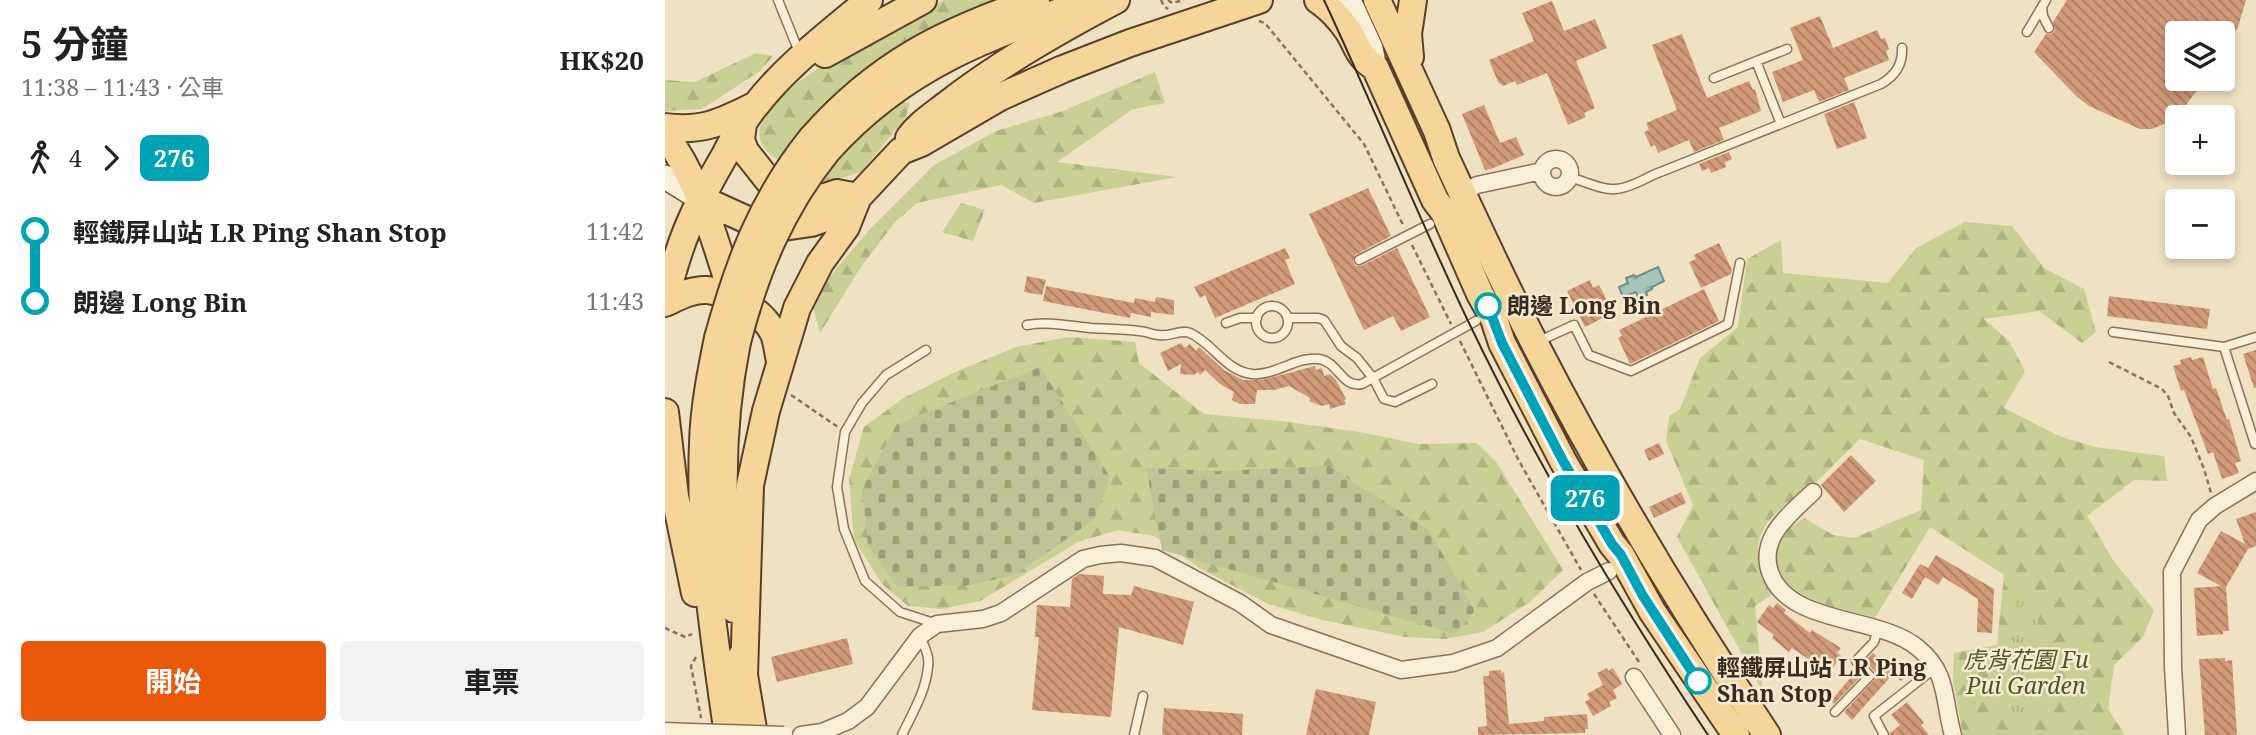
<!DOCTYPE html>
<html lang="zh-TW">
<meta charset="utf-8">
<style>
:root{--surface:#fff;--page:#f2f2f2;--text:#222;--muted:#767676;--accent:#ea580c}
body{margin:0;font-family:"Noto Serif","Noto Sans TC",serif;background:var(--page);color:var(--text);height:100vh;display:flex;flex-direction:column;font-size:26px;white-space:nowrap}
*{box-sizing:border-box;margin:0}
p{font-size:23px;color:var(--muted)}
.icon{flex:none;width:38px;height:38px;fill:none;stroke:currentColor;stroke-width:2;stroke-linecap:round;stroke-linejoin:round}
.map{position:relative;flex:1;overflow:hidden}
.panel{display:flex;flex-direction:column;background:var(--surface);width:665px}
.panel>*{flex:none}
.badge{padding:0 14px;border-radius:10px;font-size:24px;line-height:46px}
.fabs{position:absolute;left:1500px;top:21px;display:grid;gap:14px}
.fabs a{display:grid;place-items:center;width:70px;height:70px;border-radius:7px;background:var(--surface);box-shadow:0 4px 10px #0003;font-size:35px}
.map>.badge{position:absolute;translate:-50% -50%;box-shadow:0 0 0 4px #fff}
.legs{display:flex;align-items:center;gap:10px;height:77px;padding:0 21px;font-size:23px}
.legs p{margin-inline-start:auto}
.head{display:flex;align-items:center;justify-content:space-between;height:119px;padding:0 21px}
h1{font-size:38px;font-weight:700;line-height:52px}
.button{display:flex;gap:14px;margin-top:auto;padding:14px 21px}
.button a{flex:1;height:80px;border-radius:7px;background:var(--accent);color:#fff;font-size:28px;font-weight:700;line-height:80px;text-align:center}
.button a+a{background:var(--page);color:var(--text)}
ul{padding:0 21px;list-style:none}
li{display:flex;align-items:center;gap:24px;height:70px;font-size:26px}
li i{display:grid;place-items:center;width:10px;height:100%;margin:0 9px;background:currentColor}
li i::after{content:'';width:18px;height:18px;margin:-9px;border:5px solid;border-radius:50%;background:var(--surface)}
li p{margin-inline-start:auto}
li:first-child i{background:linear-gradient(#0000 50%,currentColor 0)}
li:last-child i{background:linear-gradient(currentColor 50%,#0000 0)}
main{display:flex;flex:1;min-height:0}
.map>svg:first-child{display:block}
.forest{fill:url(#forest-firs)}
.cemetery{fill:url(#cemetery-stones)}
.park{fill:url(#park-tufts)}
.water{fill:url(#water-ripples);stroke:#6b9287;stroke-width:2}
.building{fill:url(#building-back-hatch)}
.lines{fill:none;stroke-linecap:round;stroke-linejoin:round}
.service-casing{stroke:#8b7259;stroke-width:11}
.minor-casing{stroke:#8b7259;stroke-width:19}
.secondary-casing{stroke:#6d533c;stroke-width:26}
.primary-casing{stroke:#59402d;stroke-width:30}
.path{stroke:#8b7259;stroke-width:2.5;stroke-dasharray:5 3.5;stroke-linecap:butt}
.service{stroke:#faefd7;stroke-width:8}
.minor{stroke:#faefd7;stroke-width:16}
.secondary{stroke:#faefd7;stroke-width:23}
.primary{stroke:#f5d599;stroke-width:26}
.tram{stroke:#3a2b1e;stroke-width:2}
.minor-bridge-casing{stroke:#8b7259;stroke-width:19;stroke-linecap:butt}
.primary-bridge-casing{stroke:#59402d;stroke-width:30;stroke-linecap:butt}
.minor-bridge{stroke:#faefd7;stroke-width:16}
.primary-bridge{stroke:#f5d599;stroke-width:26}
.line-1-casing{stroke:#fff;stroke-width:16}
.line-1{stroke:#00a3b4;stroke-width:10}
.stop-1-dot{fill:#fff;stroke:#00a3b4;stroke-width:3.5}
.labels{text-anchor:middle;stroke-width:5;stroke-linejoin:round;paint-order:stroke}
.stop-label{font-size:23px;font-weight:bold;fill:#3a2b1e;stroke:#f7ecd3;text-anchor:start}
.park-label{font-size:23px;font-style:italic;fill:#4c5823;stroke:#f7ecd3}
</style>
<main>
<section class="panel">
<div class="head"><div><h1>5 分鐘</h1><p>11:38 – 11:43 · 公車</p></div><b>HK$20</b></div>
<div class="legs"><svg class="icon" aria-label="walk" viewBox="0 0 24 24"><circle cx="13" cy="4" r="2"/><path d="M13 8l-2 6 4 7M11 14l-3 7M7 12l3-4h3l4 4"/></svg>4<svg class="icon" aria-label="forward" viewBox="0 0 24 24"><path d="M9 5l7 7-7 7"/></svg><b class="badge" style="background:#00a3b4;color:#fff">276</b></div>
<ul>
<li><i style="color:#00a3b4"></i><b>輕鐵屏山站 LR Ping Shan Stop</b><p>11:42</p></li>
<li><i style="color:#00a3b4"></i><b>朗邊 Long Bin</b><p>11:43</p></li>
</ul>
<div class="button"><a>開始</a><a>車票</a></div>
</section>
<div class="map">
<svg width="1591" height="735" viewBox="0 0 1591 735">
<defs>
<pattern id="forest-firs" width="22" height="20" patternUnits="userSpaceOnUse" patternTransform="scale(1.75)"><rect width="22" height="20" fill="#cacf96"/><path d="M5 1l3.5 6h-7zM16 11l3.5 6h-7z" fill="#aeb281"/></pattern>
<pattern id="cemetery-stones" width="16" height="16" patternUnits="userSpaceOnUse" patternTransform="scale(1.75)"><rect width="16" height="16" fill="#bfc396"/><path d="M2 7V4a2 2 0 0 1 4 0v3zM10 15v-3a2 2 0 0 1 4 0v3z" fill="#9c9f7a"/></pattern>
<pattern id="park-tufts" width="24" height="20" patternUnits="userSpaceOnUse" patternTransform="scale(1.75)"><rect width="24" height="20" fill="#cacf96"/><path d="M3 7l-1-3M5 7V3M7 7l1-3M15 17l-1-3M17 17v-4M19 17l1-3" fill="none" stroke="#aeb281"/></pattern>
<pattern id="water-ripples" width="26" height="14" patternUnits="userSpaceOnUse" patternTransform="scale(1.75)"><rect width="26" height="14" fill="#a5c3b9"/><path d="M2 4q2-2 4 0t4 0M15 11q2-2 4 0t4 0" fill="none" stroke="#879f96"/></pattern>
<pattern id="building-back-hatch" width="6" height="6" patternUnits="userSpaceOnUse" patternTransform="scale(1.75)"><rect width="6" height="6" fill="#d09977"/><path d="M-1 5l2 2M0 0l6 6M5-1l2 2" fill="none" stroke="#aa7d61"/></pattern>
</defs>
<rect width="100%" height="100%" fill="#f0e1c3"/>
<path class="forest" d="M279 0H343L114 161C108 156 99 151 96 142 76 95 244 16 279 0Z
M91 53 108 56 95 71 37 109 0 111V80L30 82Z
M490 72 500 103 468 109 392 162 512 177 369 203 336 185 252 203 229 223 194 270 155 333 146 299 205 229 269 165 331 131 398 111Z
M245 102 241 117 196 172 147 187 150 179 227 105Z
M296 203 320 210 308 241 277 232Z
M1300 222 1347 226 1379 268 1419 289 1431 332 1417 343 1374 311 1319 319 1344 341 1360 371 1339 408 1394 436 1430 447 1499 456 1502 481 1469 480 1422 516 1448 560 1489 610 1478 637 1449 665 1443 709 1460 735H1298L1288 681 1289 653 1332 645 1339 575 1265 527 1210 618C1177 608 1112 600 1112 556 1112 538 1124 527 1139 518L1168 535 1189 538 1256 510 1259 460 1195 439C1179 454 1164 470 1148 485 1137 494 1123 501 1113 511 1085 537 1088 565 1110 593L1090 606 1098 692 1012 537 1028 505 1001 441 1004 416 1015 409 1035 358 1073 327 1082 259 1116 240 1118 273 1223 283 1251 248Z
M403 337 470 342 474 363 539 414 616 421 695 432 754 444 812 443 832 463 898 570 865 602 818 632 780 639 740 637 657 620 603 604 536 569 489 536 453 530 413 542 315 601 277 609 243 606 217 584 189 540 184 479 199 427 237 399 290 372 351 347Z"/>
<path class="cemetery" d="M375 367 445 477 429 520 349 575 306 585 232 587 203 545 197 489 232 424Z
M664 466 764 530 810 611 790 634 497 550 481 468 554 471Z"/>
<path class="park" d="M1357 583 1364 586 1379 643C1399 655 1397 665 1396 686L1385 696 1374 711 1352 726C1320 696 1314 687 1335 645 1338 639 1344 633 1347 626 1351 615 1349 599 1350 587Z"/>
<path class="water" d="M993 267 999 281 987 287V289L981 292 982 295 974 299 971 292 958 297 954 287 963 283 961 278 969 275 971 277Z"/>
<path class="building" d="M1402 0H1581L1573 27 1558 51V33H1512V79H1540L1511 119 1487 129H1475L1424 106 1411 96 1369 52 1381 34H1386L1390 31 1388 22Z
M887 1 899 31 930 19 942 48 911 61 930 108 919 113 921 117 903 125 882 73 852 85 850 81 838 86 833 82 824 60 869 41 857 13Z
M1155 16 1168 48 1212 30 1216 39 1220 38 1224 49 1221 51 1224 60 1179 78 1184 90 1154 102 1149 90 1118 102 1107 72 1138 60 1125 28Z
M1017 34 1042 98 1084 81 1088 90 1090 89 1096 111 1054 128 1059 140 1029 152 1024 140 993 153 990 145 986 147 979 132 984 130 981 123 1012 110 987 45Z
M1189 102 1202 138 1172 149 1159 114Z
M819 105 835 143 851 137 859 155 826 169 820 170 797 114Z
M1064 152 1067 159 1060 162 1061 167 1046 173 1044 168 1037 171 1034 164Z
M703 188 726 236 690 255 688 262 691 266H696L732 248 765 317 736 331 728 316 699 330 644 214Z
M1054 243 1067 270 1066 274 1036 288 1024 262 1031 259 1029 255Z
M620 248 625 258 620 260 630 284 550 318 540 295 535 298 529 287Z
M362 276 381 280 377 295 359 292Z
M925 280 928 288 934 285 945 306 939 309 942 316 920 327 902 291Z
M381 286 469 303 470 298 490 302 491 297 509 300V315L486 312V317L466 313 465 318 378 301Z
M1039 289 1054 321 965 364 953 338 957 336 954 330Z
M1444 296 1545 309 1542 329 1442 316Z
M516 343 520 348 525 344 531 351 534 347 559 370 578 380H597L650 366 651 370 657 368 659 376 665 374 671 380 681 399 679 400 681 404 665 409 664 404 657 406 644 401 645 398 624 386 609 390H592L590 404H575L567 400 569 392 555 384 540 370 535 375 533 372 529 375 515 374 516 364 503 371 495 353Z
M1591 350V388H1589L1578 354Z
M1526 357 1527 360 1538 357 1548 389 1551 388 1562 420 1564 419 1576 461 1570 463 1574 473 1557 479 1548 452 1543 454 1519 390 1516 391 1508 366 1516 364 1515 360Z
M994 443 999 454 984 461 979 450Z
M1186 455 1211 481 1179 512 1156 485Z
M1016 492 1021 503 989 518 984 507Z
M1591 512V546L1583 549 1561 587 1564 631H1558V634L1532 636 1529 588 1556 586 1532 573 1556 531 1580 544 1571 519Z
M1271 555 1329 589 1327 633 1312 632 1313 599 1278 577 1273 585 1260 577 1247 599 1237 593 1255 564 1263 568Z
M414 574 439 576 438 594 466 595 469 586 529 602 518 645 454 627 446 717 367 710 374 637H370L372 605 405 607 407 579Z
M1112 603 1121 610 1119 613 1145 633 1147 630 1176 648 1172 653 1176 656 1164 673 1127 648 1124 652 1107 638 1109 635 1092 622 1104 605 1108 608Z
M182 638 188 664 112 682 106 657Z
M1208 653 1217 661 1221 657 1231 666 1233 664 1243 673 1236 681 1228 674 1187 720 1179 712 1211 678 1210 672 1200 661Z
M1560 658V661L1567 660 1572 735H1540L1534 659Z
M942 668 943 671 948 668 957 684 948 690 952 698 944 702 946 706 928 716 920 702 925 699 922 694 938 685 932 673Z
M836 670V673L839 672 844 724 879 721V717L922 714 923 729H920V733L813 735V727L822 726 818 676H824V671Z
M1191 671 1196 676 1169 704 1166 701Z
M651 689 711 702 704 735H641Z
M1242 702 1259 723 1256 725 1264 735H1225V733L1235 725 1226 715Z
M499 708 578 714 577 735H497Z"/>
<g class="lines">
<g class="service-casing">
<path id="service" d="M113 0 134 52
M1377 7 1378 16 1384 28
M1362 32 1381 0
M1091 61 1116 124
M1049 78 1122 49
M905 177C946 191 948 196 988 175L1216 84C1230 76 1238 65 1237 48
M694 260 765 224
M591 322a16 16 0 1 1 32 0a16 16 0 1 1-32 0Z
M623 318H653L659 320 676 346 692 358 708 378 719 399 730 402 767 384
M561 323 575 318H592
M362 325C383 321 404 326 426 328 441 329 458 329 474 331 481 331 487 335 494 335 505 337 516 329 525 333 548 343 560 371 587 374 610 376 632 356 654 359 674 362 676 388 697 384L811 321
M1448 332 1559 347
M872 342 909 325 924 355 966 371 1063 324 1075 263
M261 350 221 375 197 403 180 432 172 487 179 529 200 581 235 612 272 624
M1590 444 1559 347 1591 337
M1170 712 1205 676 1191 661 1209 642 1213 629
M237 735C247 714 261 691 263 667 265 656 259 646 255 636
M469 735 478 696
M1219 735 1209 716 1270 668"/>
</g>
<g class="minor-casing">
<path id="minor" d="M877 173a14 14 0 1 1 28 0a14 14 0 1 1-28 0Z
M798 193 812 185 877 171
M1148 492C1124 515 1090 540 1107 577 1129 625 1215 616 1253 648 1284 673 1278 701 1288 735
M969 677 1007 735
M0 731 24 732
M136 735 157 732 183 721 202 707 255 636 272 624 318 619 336 613 418 559 435 555 456 553 490 558 575 603 606 625 736 670 788 663 832 648 922 582 944 571
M1512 735 1508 667 1507 572 1534 520 1550 506 1591 481"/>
</g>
<g class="secondary-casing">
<path id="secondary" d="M684 0 706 48 708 58
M0 177 34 198"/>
</g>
<g class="primary-casing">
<path id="primary" d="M653 0C665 8 675 19 684 32 692 46 695 59 710 67L770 200 779 212 815 294 829 319 837 343 898 461 947 544 956 555 987 611 1071 735
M712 0 772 131 781 158C810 221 839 284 871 346 940 480 1018 610 1102 735
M160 54 258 0
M745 57 743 34 748 0
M78 124 76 140 80 151 110 189 138 199 160 197 172 193 193 197
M0 127C37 132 57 122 89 106
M0 135C35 180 50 243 68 296
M147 138C212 64 279 31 371 0
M244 138C253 125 267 116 280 106 332 65 392 31 451 0
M162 151C238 66 325 34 431 0
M34 198 89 223 112 228 146 223 166 216 193 197 236 151 256 143 335 97 398 69 465 43 594 0
M0 302C13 244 30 206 60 155 69 138 78 120 91 105 122 65 165 33 204 0
M0 303C13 297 27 289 42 290 66 292 98 311 109 334 112 342 113 352 115 361
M53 338C46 372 39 408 38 443 34 541 49 638 63 735
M0 412 10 496 30 593
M69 609C55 519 54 432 72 342
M76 657 89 735
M79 675 85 485 101 411 132 308 155 263 181 227 193 197"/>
</g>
<path class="path" d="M496 0 499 6 503 9
M503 0 507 3 519 0
M594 21 600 23 604 28 699 144 738 225
M747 245 786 324
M795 341 854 461 916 570
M1444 362 1497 389 1503 396 1509 413 1526 437 1539 469 1546 493
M126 395 173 427
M929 594 974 662
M0 628 20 637 27 634
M31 657 26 666 36 718"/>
<use href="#service" class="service"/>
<use href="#minor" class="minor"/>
<use href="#secondary" class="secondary"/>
<use href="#primary" class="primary"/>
<path class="tram" d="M659 0C709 107 753 217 804 323 873 467 955 603 1043 735"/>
<g class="minor-bridge-casing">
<path id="minor-bridge" d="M24 732 119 735"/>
</g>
<g class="primary-bridge-casing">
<path id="primary-bridge" d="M53 338C74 262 97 200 147 138
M72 342C90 272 116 208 162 151"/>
</g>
<use href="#minor-bridge" class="minor-bridge"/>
<use href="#primary-bridge" class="primary-bridge"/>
</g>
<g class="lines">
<g class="line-1-casing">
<path id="line-1" d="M823 306 837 343 898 461 947 544 956 555 978 596 1033 681"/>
</g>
<use href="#line-1" class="line-1"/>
</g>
<g class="stop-1-dot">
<circle cx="823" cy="306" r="12"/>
<circle cx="1033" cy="681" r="12"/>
</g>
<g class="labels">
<g class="stop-label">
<text x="842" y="314">朗邊 Long Bin</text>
<text x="1052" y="676">輕鐵屏山站 LR Ping<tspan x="1052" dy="26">Shan Stop</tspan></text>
</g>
<g class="park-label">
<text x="1361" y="668">虎背花園 Fu<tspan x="1361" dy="26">Pui Garden</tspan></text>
</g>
</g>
</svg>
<div class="fabs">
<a><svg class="icon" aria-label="layers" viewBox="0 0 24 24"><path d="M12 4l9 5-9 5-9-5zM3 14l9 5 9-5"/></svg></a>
<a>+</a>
<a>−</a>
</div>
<b class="badge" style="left:920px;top:498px;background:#00a3b4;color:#fff">276</b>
</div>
</main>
